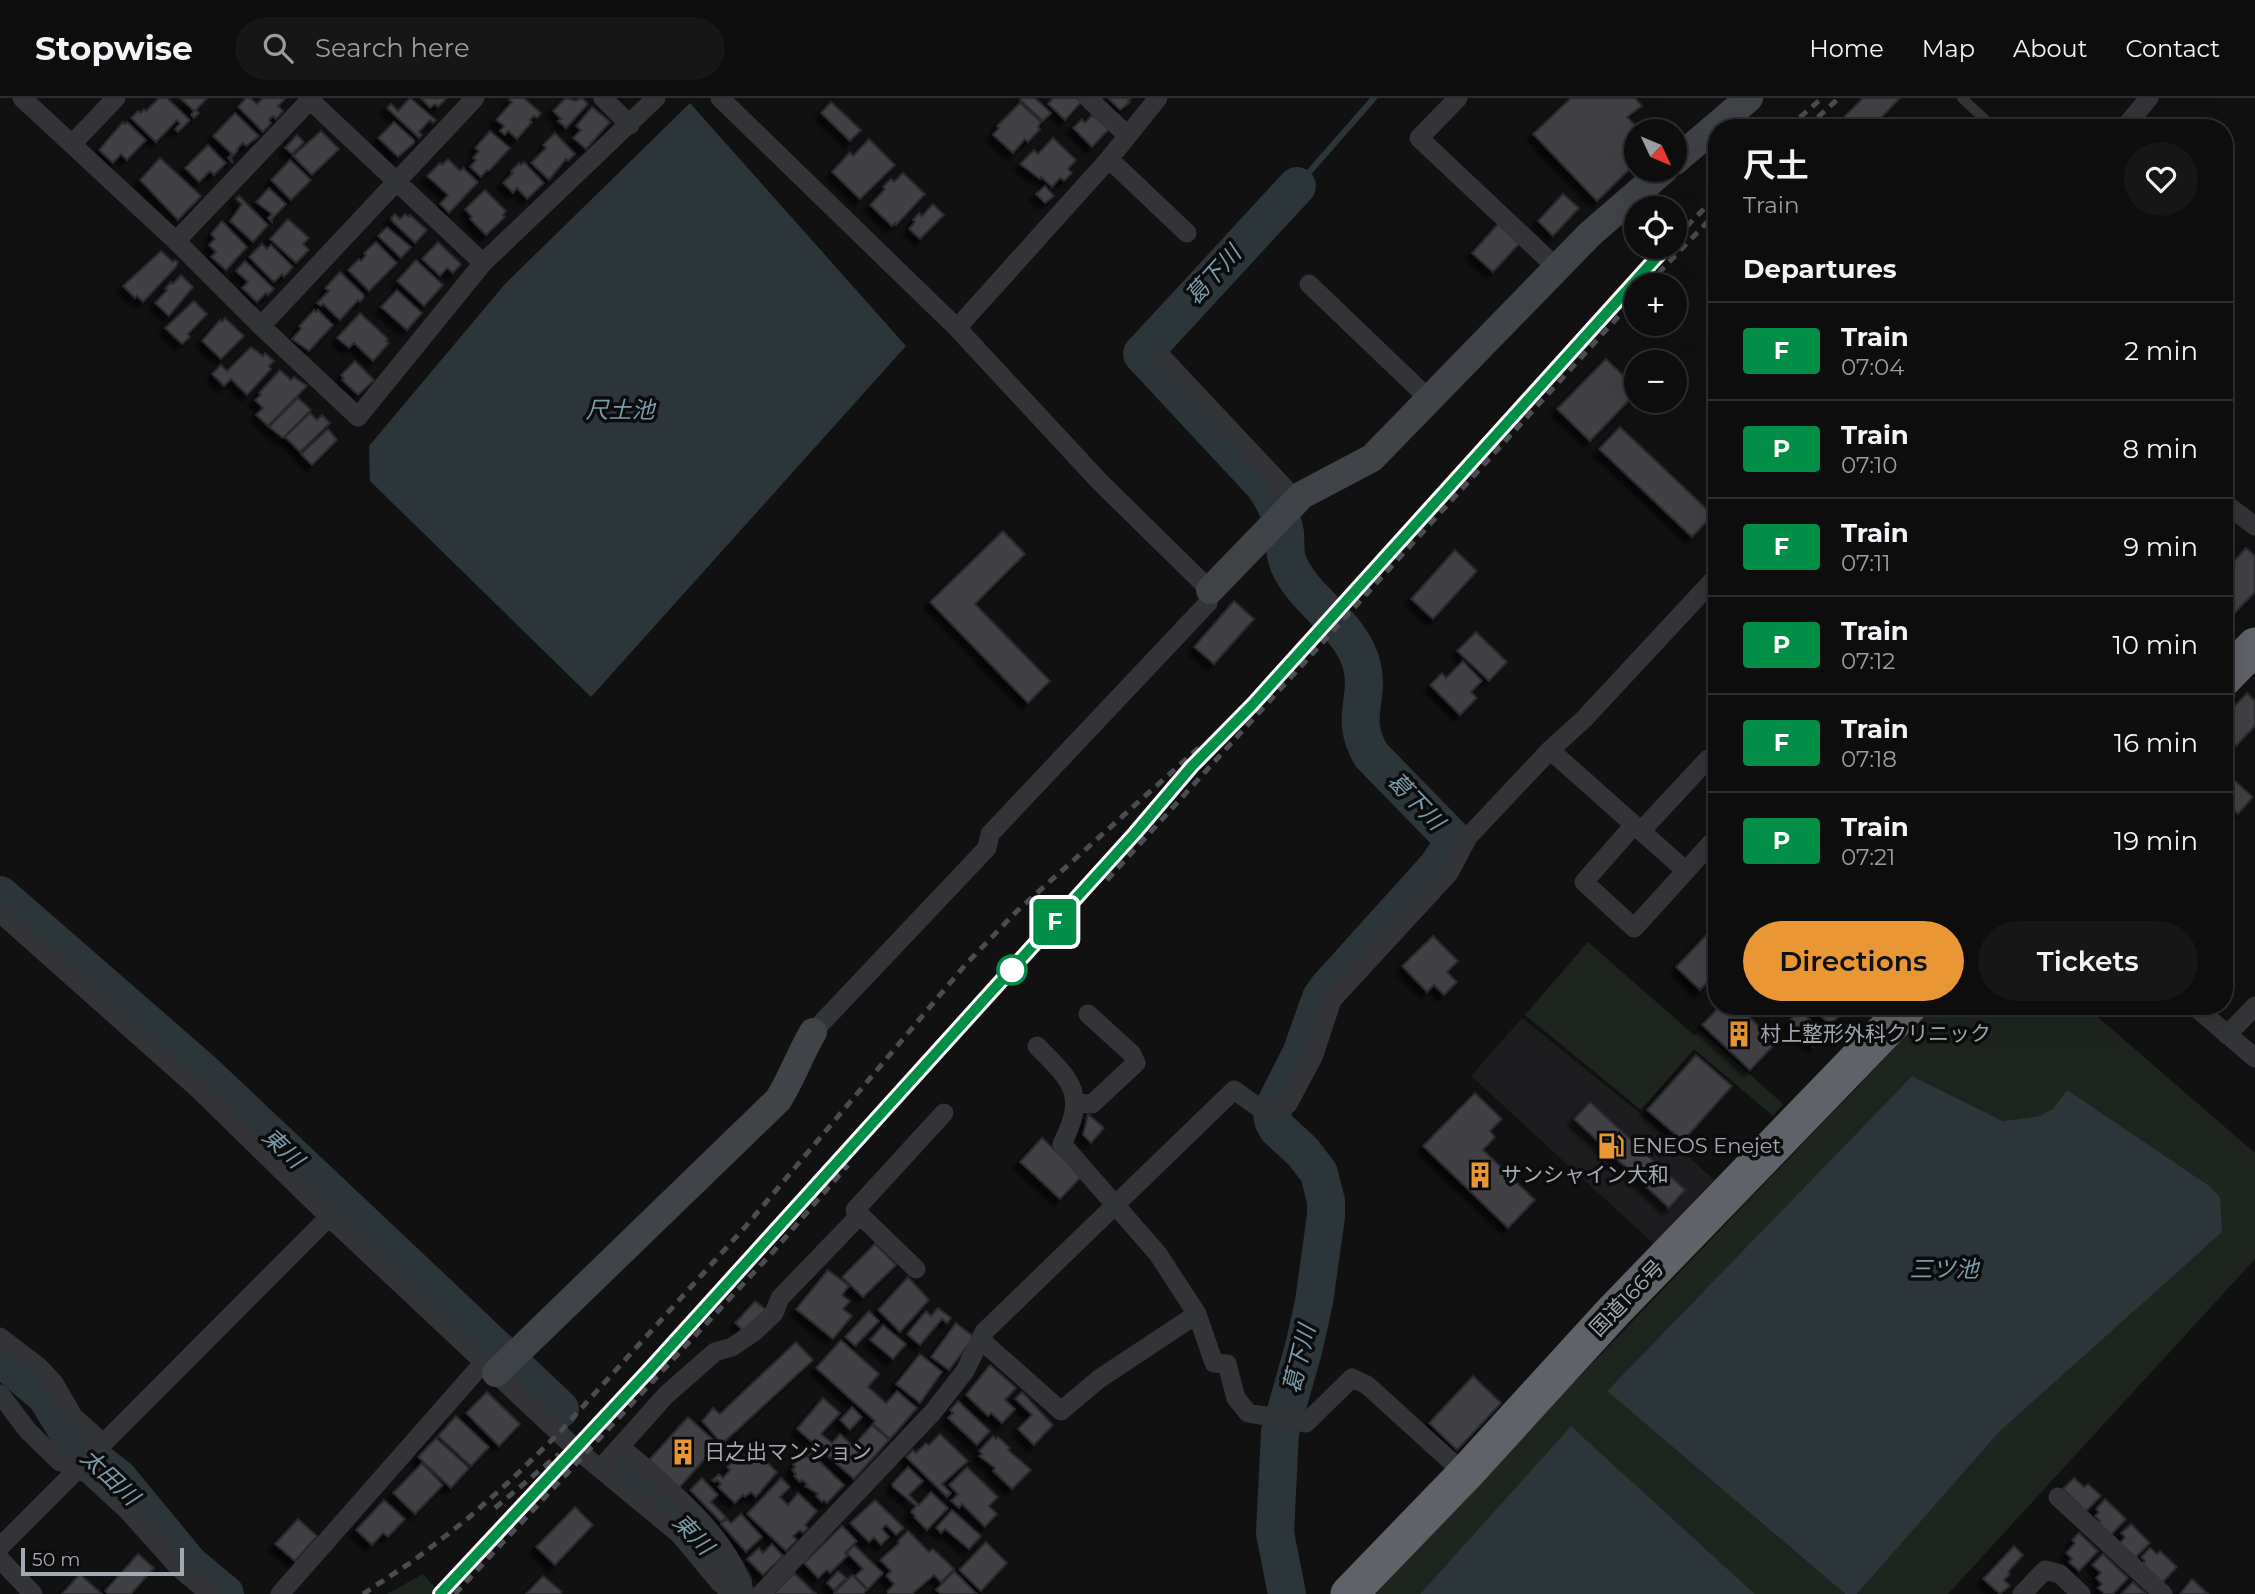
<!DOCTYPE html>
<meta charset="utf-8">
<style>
:root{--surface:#0d0d0e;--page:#161617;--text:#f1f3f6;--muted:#9a9c9e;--line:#2d2d2e;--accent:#e89734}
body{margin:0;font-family:Montserrat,"Noto Sans JP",sans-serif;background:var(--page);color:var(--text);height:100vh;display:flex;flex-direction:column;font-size:26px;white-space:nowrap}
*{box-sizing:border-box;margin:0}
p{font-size:23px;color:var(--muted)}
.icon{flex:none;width:38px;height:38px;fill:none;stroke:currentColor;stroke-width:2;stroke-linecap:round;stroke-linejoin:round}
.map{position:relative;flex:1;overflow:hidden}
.details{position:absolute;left:1708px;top:21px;width:525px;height:896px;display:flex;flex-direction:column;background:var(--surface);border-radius:28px;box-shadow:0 7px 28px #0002,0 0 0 2px var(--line)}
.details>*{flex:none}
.badge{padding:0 14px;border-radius:5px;font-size:24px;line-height:46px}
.needle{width:46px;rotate:134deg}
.tools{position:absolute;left:1624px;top:21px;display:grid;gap:14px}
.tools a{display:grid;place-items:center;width:63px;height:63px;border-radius:50%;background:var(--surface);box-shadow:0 7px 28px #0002,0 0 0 2px var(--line);font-size:35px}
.scale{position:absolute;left:21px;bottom:18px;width:163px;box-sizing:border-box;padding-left:7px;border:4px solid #a3a9b2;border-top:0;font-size:19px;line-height:24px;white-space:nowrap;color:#a3a9b2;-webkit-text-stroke:5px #0c0c0d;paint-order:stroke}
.map>.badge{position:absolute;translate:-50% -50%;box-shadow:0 0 0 4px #fff}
h2{padding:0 35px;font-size:26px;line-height:63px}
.round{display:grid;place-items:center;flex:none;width:74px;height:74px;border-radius:37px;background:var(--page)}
.summary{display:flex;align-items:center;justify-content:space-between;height:119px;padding:0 35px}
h1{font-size:33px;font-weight:600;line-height:52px}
.action{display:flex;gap:14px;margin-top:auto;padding:14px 35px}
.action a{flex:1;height:80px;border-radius:42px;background:var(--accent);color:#111;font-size:28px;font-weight:600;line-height:80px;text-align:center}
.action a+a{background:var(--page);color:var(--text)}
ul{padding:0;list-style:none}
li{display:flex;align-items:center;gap:21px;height:98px;padding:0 35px;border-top:2px solid var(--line)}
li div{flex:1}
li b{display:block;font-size:26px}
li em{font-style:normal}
li .badge{min-width:77px;font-weight:700;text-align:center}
header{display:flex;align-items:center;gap:42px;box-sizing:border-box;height:98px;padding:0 35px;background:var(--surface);border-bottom:2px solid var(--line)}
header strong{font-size:33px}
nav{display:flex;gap:38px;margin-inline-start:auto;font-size:24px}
.search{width:490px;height:63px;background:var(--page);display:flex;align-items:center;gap:18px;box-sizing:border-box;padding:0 24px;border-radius:38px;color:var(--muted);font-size:26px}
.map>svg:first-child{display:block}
.built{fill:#1d1d1f}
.green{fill:#1e251e}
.water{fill:#2b353a}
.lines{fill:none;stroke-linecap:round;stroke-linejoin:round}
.stream{stroke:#2b353a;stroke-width:6}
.river{stroke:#2b353a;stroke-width:38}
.building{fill:#404145;stroke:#2b2b2e;stroke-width:2;filter:url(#shadow)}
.lane{stroke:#323437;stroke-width:10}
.street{stroke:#323437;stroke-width:19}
.secondary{stroke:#404347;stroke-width:28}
.highway{stroke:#5f6268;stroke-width:37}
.rail{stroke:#494c50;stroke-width:5;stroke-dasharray:9 7;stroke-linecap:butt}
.line-casing{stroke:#fff;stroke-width:16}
.line{stroke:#028e46;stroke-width:10}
.stop-dot{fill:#fff;stroke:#028e46;stroke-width:3.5}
.labels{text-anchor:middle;stroke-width:7;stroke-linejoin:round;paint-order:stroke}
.poi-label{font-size:21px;fill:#a3a9b2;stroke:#0c0c0d;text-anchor:start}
.street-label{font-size:21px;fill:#a3a9b2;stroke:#0c0c0d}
.water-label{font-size:23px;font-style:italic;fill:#7b9bac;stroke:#0c0c0d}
</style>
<header>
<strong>Stopwise</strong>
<div class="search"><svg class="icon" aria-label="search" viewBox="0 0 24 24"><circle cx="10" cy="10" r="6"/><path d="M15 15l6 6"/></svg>Search here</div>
<nav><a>Home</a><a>Map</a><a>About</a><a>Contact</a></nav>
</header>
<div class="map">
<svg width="2255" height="1496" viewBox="0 0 2255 1496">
<defs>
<filter id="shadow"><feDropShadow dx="-6" dy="6" stdDeviation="2" flood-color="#0009"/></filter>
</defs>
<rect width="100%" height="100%" fill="#111112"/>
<path class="built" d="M1522 920 1640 1015 1714 1082 1654 1146 1471 978Z"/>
<path class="green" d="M1588 844 1694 937 1700 932 1783 1006 1773 1018 1694 951 1641 1012 1525 917Z
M1935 908H2085L2255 1055V1161L1948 1496H1857L2000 1333 2208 1087 2067 993 2053 1011 2037 1020 2003 1023 1912 978 1607 1293 1845 1496H1755L1571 1328 1420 1496H1371Z
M423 1476 439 1494 437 1496H387Z"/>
<path class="water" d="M690 5 906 248 591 599 370 383 369 348 505 186Z
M1912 978 2003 1023 2037 1019 2053 1011 2067 992 2208 1087 2220 1099 2222 1134 2000 1333 1857 1496H1845L1607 1293Z
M1571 1328 1755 1496H1420Z"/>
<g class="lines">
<path class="stream" d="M1297 88 1374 0"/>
<path class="river" d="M0 797 202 973 560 1311
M0 1259 46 1298 76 1347 119 1381 190 1467 225 1496
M618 1365 707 1445 733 1483
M1287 1496 1275 1435 1280 1334 1304 1249 1314 1204 1326 1118V1103L1319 1075 1303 1054 1277 1030 1273 1022 1272 1013 1301 956 1321 900 1328 890 1438 768 1448 752 1452 740 1371 657C1349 619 1370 602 1362 568 1351 525 1306 505 1289 467 1284 457 1286 447 1285 435 1282 417 1274 401 1263 386L1142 256 1297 88"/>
</g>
<path class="building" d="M159 0H167L190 22 178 34 175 31 180 26 177 22 156 44 131 20 138 13 141 15 144 11 146 13Z
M180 0H207L196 12 199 15 194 20 191 17 194 13Z
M246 0H250L257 6 263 0H286L278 8 283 13 276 21 273 18 269 22 271 25 263 34 238 9Z
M410 0 436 22 433 25 430 22 419 34 422 37 419 40 387 10 391 6 398 13Z
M421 0H447L438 9 435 6 430 10Z
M511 0H524L541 15 537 20 534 18 530 22 532 24 517 41 508 33 505 37 500 33 504 28 496 22 512 4 509 2Z
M566 0 575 3 582 0 588 6 566 30 558 23 561 21 553 13Z
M1022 0H1035L1051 15 1043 23 1020 2Z
M1053 0H1077L1081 4 1065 22 1048 6Z
M1108 0H1131L1128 3 1130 4 1120 12Z
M1571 0H1635L1642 8 1627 19 1641 33H1636V65L1597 103 1533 36Z
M1863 0H1900L1879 22 1887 30H1853L1844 19Z
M831 4 861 32 850 43 821 15Z
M1020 5 1041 24 1038 29 1040 31 1028 44 1025 41 1013 55 993 37 999 30 997 28Z
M592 9 610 24 586 51 573 40 581 32 576 28Z
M235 15 259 38 246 48 243 45 237 51 238 52 231 60 233 65 228 60 232 56 213 38Z
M1092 17 1109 31 1092 49 1073 30 1082 21 1085 25Z
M123 24 125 26 127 24 146 42 127 62 121 56 113 65 99 52Z
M394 24 414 42V45L398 59 378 40Z
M321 33 339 51 312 77 293 58Z
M490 33 510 50 489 73 487 72 481 79 470 69 476 62 473 60 479 53 475 50Z
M555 35 575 56 568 63 566 61 549 82 531 65 546 50 543 47Z
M297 37 304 44 292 56 285 50Z
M1053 40 1076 62 1068 71 1072 75 1064 83 1060 80 1052 89 1041 79 1040 81 1020 66 1034 52 1038 56Z
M869 41 895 67 860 101 832 74 850 54 853 58Z
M208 47 226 65 214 77 210 73 199 84 185 70Z
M160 60 201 98 178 122 140 82Z
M448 61 460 73 463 70 478 84 449 115 440 106 448 97 427 78 440 65 442 67Z
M290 62 311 82 291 102 271 82Z
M524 64 544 85 527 101 517 90 513 95 503 85 513 75 511 73 519 65 521 67Z
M903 75 925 96 896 127 895 125 892 128 870 107 885 91 883 89 891 81 894 84Z
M1045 88 1054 98 1045 105 1036 96Z
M269 90 286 106 272 121V124L268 120 272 116 256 104Z
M485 92 506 113 503 117 505 119 486 137 470 121 472 119 465 111Z
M1563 96 1579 110 1553 138 1538 123Z
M239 98 268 127 253 144 230 123 242 106 236 101Z
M933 106 944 117 920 141 909 131 915 124 913 122 919 115 922 118Z
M395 116 400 121 405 116 409 119 410 117 427 132 415 145 393 124 391 120Z
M288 121 309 140 303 146 309 152 296 165 270 141Z
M222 123 247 149 226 172 211 159 216 154 209 147 215 141 211 136Z
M1499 125 1520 145 1493 174 1472 155Z
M387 129 411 149 401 160 378 138Z
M376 144 397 165 369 193 348 172 359 161 361 163 366 157 364 155Z
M438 144 461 166 453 175 447 170 440 178 422 161Z
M262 146 267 151 271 147 293 169 284 179 282 176 274 184 249 159Z
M161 153 173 164 175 162 178 164 176 169 143 204 137 198 135 200 123 188Z
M416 162 443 187 424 208 397 183Z
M245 163 274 191 268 197 266 195 257 204 242 190 248 184 236 173Z
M340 174 363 196 364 199 360 204 358 202 340 222 323 206 321 208 317 205 329 193 325 190Z
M181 177 193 189 169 218 155 205 167 192 165 191 171 184 173 186Z
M397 192 422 215 407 232 381 209Z
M194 203 207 216 188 236 190 239 182 246 165 230Z
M314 212 316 214 318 212 333 227 309 253 292 241 301 231 299 228Z
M360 215 388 241 386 243 389 245 373 263 354 245 349 250 337 240Z
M225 220 244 238 221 261 202 243 220 222 222 224Z
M251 249 263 258 265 255 274 263 269 268 271 271 247 297 231 281 224 288 212 276 221 267 227 273Z
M1606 261 1636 290V295L1590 343 1557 311Z
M355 263 374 282 358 297 342 282 344 280 341 277Z
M280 272 291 282 294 279 307 288 268 328 256 317 263 310 255 302 261 297 259 295Z
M298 300 311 312 283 340 269 329Z
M310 315 317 322 322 317 330 325 300 354 285 339Z
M1620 329 1713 417 1692 439 1599 351Z
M328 331 337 342 312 367 301 356Z
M1003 433 1025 456 975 506 1050 583 1028 605 930 504Z
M2246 450 2255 458V494L2224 526V474Z
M1455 452 1477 473 1433 521 1411 501Z
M1234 503 1254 521 1214 566 1194 549Z
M1476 534 1507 564 1489 583 1457 553Z
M1463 563 1482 583 1471 594 1477 600 1460 617 1430 587 1442 575 1446 580Z
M2247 595 2255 603V628L2236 648 2224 637V619Z
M2224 673 2253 699 2238 716 2232 710 2224 719Z
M1711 832 1717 837V874L1700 892 1676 869Z
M1433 838 1458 863 1447 874 1457 884 1444 897 1434 887 1427 894 1402 868Z
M1720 908H1738L1776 945 1750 972 1702 927Z
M1811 908H1849L1830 927Z
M1800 912 1825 937 1813 949 1788 924Z
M1696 957 1732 988 1683 1043 1647 1012Z
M1475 995 1502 1021 1490 1033 1495 1039 1483 1052 1535 1102 1508 1130 1423 1048Z
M1590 1004 1685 1092 1669 1110 1574 1021Z
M1088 1016 1104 1030 1091 1045 1083 1037Z
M1042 1040 1082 1078 1060 1101 1020 1064Z
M875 1146 896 1167 863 1199 842 1179Z
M828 1172 849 1188 842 1197 850 1203 843 1211 852 1218 833 1241 796 1211Z
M908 1179 929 1202 900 1234 878 1212Z
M755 1203 769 1214 748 1237 735 1225Z
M938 1210 951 1220 947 1225 942 1221 920 1247 907 1236 926 1213 931 1218Z
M869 1213 879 1223 855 1248 845 1239Z
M956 1225 974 1239 949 1272 931 1259Z
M883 1227 906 1246 893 1261 870 1242Z
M841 1242 879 1276 868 1289 886 1305 897 1293 917 1310 890 1341 873 1326 875 1323 816 1270Z
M796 1244 813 1262 722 1346 702 1323 713 1310 720 1316Z
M920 1256 942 1274 920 1305 896 1286Z
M990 1267 1016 1290 1005 1302 1015 1311 1002 1325 991 1315 988 1318 966 1297Z
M1473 1278 1501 1305 1457 1352 1429 1325Z
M487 1294 520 1326 499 1348 466 1315Z
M1022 1294 1053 1327 1034 1347 1018 1331 1032 1317 1015 1301Z
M823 1300 840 1315 821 1336 832 1345 840 1336 853 1348 872 1327 889 1342 854 1381 797 1331Z
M958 1303 990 1333 977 1347 948 1320 953 1315 950 1312Z
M852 1309 862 1319 850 1332 840 1322Z
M456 1318 489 1349 471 1368 438 1338Z
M688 1319 718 1346 679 1390 649 1362Z
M940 1336 968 1363 942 1386 951 1395 947 1399 906 1359 913 1352 916 1355 926 1345 929 1347Z
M993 1338 996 1341 998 1339 1010 1350 1008 1352 1031 1372 1012 1391 993 1373 995 1370 979 1358 982 1356 979 1353Z
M436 1340 469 1370 451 1390 418 1359Z
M752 1350 777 1374 756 1399 751 1394 745 1399 743 1397 735 1405 718 1389 721 1386 717 1382 715 1384 712 1382 719 1376 723 1380 730 1372 727 1369 736 1360 739 1363Z
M811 1355 844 1387 827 1405 824 1402 822 1404 816 1398 818 1396 805 1388 807 1386 802 1382 800 1384 794 1378 796 1376 792 1372 795 1369 793 1367 803 1356 807 1359Z
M422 1365 443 1387 415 1416 393 1395Z
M908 1369 923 1383 909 1397 919 1407 931 1394 948 1410 927 1432 914 1419 915 1418 911 1414 916 1408 893 1389 892 1386Z
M967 1369 998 1399 989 1408 997 1416 985 1429 962 1406 959 1410 951 1403 958 1396 949 1387Z
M702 1380 718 1397 711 1404 726 1419 721 1424 690 1392Z
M781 1380 790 1389 780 1399 788 1407 798 1395 817 1413 805 1427 808 1430 803 1435 800 1432 793 1438 797 1442 786 1453 747 1416Z
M2074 1380 2084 1389 2088 1386 2101 1398 2086 1413 2063 1391Z
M2105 1401 2126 1421 2111 1437 2098 1425 2100 1423 2095 1418 2099 1414 2096 1411Z
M384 1402 405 1421 388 1439 383 1435 372 1447 356 1432Z
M875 1402 904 1430 896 1437 886 1427 882 1431 889 1439 881 1447 874 1439 869 1444 850 1425Z
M575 1409 593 1427 555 1467 536 1449Z
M952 1412 981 1438 969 1451 945 1431 941 1435 936 1430Z
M741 1416 762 1439 746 1454 721 1426 727 1421 731 1425Z
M298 1421 317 1438 295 1463 275 1446Z
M2131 1426 2150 1445 2135 1460 2120 1445 2125 1439 2121 1435Z
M842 1428 857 1443 845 1455 847 1458 830 1475 827 1472 818 1480 804 1465Z
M908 1433 929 1454 933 1451 954 1471 941 1484 934 1477 912 1496H889L887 1494 894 1486 886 1478 891 1473 880 1462 899 1445 898 1443Z
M2079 1435 2098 1453 2079 1473 2069 1464 2072 1461 2066 1455 2075 1445 2072 1442Z
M986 1444 1007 1465 981 1493 959 1472Z
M772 1446 783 1458 763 1477 747 1461 759 1450 763 1455Z
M854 1447 883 1475 868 1491 855 1478 863 1471 847 1455Z
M2014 1448 2023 1457 2008 1474 2010 1476 2004 1482 2010 1488 2000 1496 1983 1481Z
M2150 1450 2157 1456 2160 1453 2177 1469 2162 1485 2142 1466 2145 1463 2141 1459Z
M138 1456 154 1470 131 1496H108L105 1493Z
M2103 1456 2128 1480 2113 1496H2105L2098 1490 2102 1486 2096 1480 2101 1475 2092 1467Z
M838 1473 846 1480 834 1492 827 1485Z
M954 1473 977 1496H941L936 1492Z
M794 1475 816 1496H774Z
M80 1476 102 1496H62Z
M852 1477 867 1492 863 1496H835L834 1495Z
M543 1478 562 1494 560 1496H526Z
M2192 1481 2208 1496H2180Z
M2133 1484 2146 1496H2121Z"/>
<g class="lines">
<path class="lane" d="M1962 0 1994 30"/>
<path class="street" d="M22 0 176 143 261 228 358 319 483 165 656 0
M308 0 483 165
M603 0 630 27
M720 0 957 230 1099 383 1210 492 1208 505 990 736 987 750 813 934
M1088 0 1127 37
M1458 0 1419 40 1556 169
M2124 30 2149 0
M72 46 116 0
M1109 61 1187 135
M176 143 312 0
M1309 186 1429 301
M261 228 475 0
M957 230 1109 61 1158 0
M1161 258 1297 403
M2224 405 2255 428
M1550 652 1686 773
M1634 727 1584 784 1634 830 1714 742
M1641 733 1708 661
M0 815 198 991 329 1119 576 1351 679 1436 719 1484 732 1496
M2194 908 2255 960
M2227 937 2255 908
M1037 948C1073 984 1087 997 1062 1046L1158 1156 1197 1216 1214 1265 1227 1266 1236 1300 1248 1315 1306 1325 1352 1280 1367 1287 1465 1376
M1077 1005 1092 1006 1136 965 1132 956 1088 916
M916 1171 855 1112 944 1015
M0 1239 39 1269 54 1285 73 1318 102 1344
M981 1242 1061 1313 1099 1281 1197 1216
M0 1296 28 1333 60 1364 79 1368 127 1412 178 1469 210 1496
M621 1349C665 1388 730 1437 745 1496
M600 1371 666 1297 715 1254 732 1249 754 1234 774 1215 780 1200 860 1117
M2058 1399 2163 1496
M0 1449 329 1119
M0 1461 33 1496
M280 1496 484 1264
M761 1496 933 1314 965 1273 984 1234 1234 992 1261 1011 1288 1006 1314 957 1332 902 1449 775 1468 739 1550 652 1584 621 1717 478
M2022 1496 2045 1472 2060 1476 2081 1496"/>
<path class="secondary" d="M1675 63 1749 0
M1210 492 1302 397 1372 360 1590 136 1664 72
M496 1275 778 1002C792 980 800 956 813 934"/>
<path class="highway" d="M2224 580 2255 548
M1349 1496 1465 1376 1613 1214 1909 908"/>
<path class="rail" d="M1788 30 1822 0
M1806 30 1839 0
M1675 140 1717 98
M1647 187 1717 114
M1107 782 1636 199
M495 1410 559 1356
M363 1496 413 1463 466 1422 511 1382 559 1335 746 1128 966 866 1017 813 1203 646
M440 1496 649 1272 1153 715 1192 668 1253 606 1666 149
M455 1496 771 1156 848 1067"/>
</g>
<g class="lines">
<g class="line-casing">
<path id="line" d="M440 1496 649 1272 1135 735 1192 668 1253 606 1666 149"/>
</g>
<use href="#line" class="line"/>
</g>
<defs>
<g id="building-bare" transform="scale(2.1)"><path d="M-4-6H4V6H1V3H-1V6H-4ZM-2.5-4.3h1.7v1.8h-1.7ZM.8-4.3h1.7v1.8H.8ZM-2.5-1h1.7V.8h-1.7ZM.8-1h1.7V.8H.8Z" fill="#e89734" stroke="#0c0c0d" stroke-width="2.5" paint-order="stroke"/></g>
<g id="fuel-bare" transform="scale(2.1)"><path d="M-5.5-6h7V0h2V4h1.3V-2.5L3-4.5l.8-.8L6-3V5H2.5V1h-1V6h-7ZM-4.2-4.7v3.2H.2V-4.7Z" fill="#e89734" stroke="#0c0c0d" stroke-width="2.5" paint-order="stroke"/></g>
</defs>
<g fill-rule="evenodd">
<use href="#building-bare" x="1739" y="936"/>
<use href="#fuel-bare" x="1611" y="1048"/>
<use href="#building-bare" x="1480" y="1077"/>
<use href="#building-bare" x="683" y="1354"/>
</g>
<circle class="stop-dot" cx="1012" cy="872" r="14"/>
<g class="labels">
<g class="poi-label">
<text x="1760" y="943">村上整形外科クリニック</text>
<text x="1632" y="1055">ENEOS Enejet</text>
<text x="1501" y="1084">サンシャイン大和</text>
<text x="704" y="1361">日之出マンション</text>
</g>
<g class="street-label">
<text transform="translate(1627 1200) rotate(-46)" y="7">国道166号</text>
</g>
<g class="water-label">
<text transform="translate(1213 177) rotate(-48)" y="8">葛下川</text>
<text x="620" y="320">尺土池</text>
<text transform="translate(1416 703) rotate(46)" y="8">葛下川</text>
<text transform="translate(283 1050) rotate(43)" y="8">東川</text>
<text x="1944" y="1179">三ツ池</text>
<text transform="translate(1299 1261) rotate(-76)" y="8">葛下川</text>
<text transform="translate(110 1379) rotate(43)" y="8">太田川</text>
<text transform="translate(693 1436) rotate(46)" y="8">東川</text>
</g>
</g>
</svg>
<div class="tools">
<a><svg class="needle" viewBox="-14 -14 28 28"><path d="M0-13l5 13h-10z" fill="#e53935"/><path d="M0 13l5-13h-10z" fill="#9a9c9e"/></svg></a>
<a><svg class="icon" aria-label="locate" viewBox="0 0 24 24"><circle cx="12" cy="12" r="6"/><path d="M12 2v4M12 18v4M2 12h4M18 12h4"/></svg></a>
<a>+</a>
<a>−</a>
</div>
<div class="scale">50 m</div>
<b class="badge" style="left:1055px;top:824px;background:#028e46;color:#fff">F</b>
<section class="details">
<div class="summary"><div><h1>尺土</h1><p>Train</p></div><a class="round"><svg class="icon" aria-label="heart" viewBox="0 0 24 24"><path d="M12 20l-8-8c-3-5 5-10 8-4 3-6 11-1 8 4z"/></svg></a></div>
<h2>Departures</h2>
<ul>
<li><span class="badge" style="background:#028e46;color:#fff">F</span><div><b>Train</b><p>07:04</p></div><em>2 min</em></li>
<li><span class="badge" style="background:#028e46;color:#fff">P</span><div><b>Train</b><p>07:10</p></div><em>8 min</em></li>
<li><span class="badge" style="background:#028e46;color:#fff">F</span><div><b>Train</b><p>07:11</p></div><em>9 min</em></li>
<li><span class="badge" style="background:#028e46;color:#fff">P</span><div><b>Train</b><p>07:12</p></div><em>10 min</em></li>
<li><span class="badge" style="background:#028e46;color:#fff">F</span><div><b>Train</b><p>07:18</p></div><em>16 min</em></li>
<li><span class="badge" style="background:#028e46;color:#fff">P</span><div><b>Train</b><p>07:21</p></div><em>19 min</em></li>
</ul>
<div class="action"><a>Directions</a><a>Tickets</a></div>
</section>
</div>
